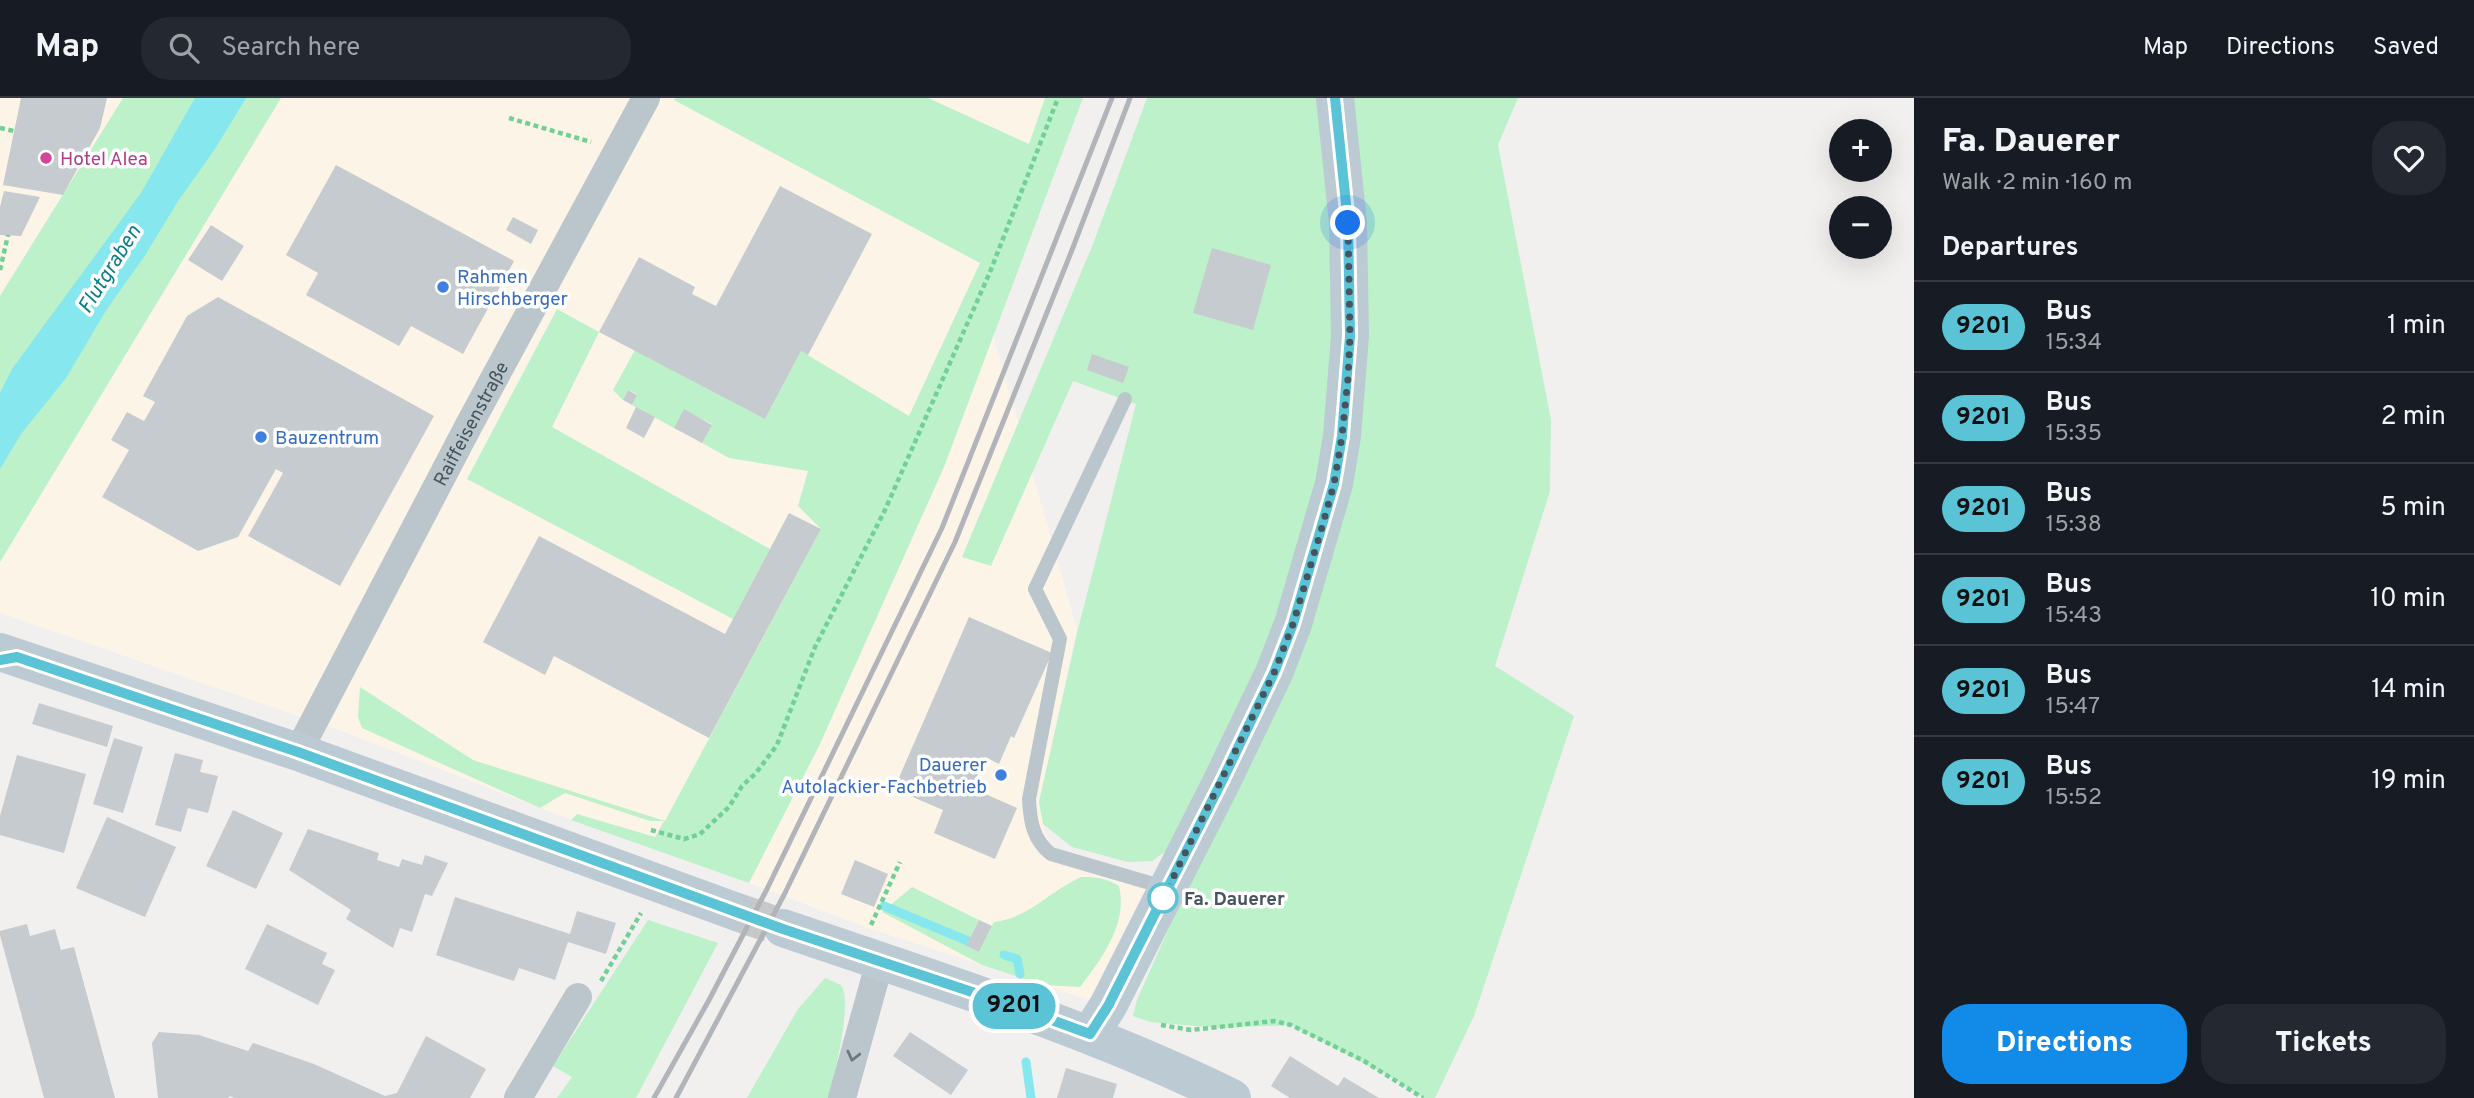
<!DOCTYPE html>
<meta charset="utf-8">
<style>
:root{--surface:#171b24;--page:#242831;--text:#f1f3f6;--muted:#9ea1a6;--line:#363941;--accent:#128be8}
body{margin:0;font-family:Overpass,sans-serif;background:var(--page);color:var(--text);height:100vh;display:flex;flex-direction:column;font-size:26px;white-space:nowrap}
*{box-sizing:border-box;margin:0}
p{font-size:23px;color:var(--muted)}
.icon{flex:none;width:38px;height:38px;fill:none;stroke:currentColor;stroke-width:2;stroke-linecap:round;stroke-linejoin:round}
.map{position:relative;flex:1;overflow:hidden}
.side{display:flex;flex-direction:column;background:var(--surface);width:560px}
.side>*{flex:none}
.badge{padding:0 14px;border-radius:23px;font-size:24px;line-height:46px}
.buttons{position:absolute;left:1829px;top:21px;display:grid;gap:14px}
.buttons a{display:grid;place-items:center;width:63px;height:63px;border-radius:50%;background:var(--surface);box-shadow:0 7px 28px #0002;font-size:35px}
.you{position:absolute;width:35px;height:35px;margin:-18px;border:5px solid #fff;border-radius:50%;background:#1a73e8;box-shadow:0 0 0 10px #1a73e833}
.map>.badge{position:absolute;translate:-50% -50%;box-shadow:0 0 0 4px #fff}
h2{padding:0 28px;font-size:26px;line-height:63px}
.round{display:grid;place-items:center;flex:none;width:74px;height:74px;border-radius:28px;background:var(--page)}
.headline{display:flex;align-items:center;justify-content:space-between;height:119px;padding:0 28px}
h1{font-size:33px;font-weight:800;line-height:52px}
.button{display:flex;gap:14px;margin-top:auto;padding:14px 28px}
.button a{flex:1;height:80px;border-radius:28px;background:var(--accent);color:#fff;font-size:28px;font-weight:800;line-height:80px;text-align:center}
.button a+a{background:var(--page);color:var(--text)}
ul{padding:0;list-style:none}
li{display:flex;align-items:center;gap:21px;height:91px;padding:0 28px;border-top:2px solid var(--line)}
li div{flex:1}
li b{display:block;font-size:26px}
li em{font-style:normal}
li .badge{min-width:77px;font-weight:700;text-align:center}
header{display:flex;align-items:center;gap:42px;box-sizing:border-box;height:98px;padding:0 35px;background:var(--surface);border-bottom:2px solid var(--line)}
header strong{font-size:33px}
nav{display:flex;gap:38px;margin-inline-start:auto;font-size:24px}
.search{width:490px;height:63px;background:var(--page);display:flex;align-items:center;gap:18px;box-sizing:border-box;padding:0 24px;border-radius:28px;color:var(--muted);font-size:26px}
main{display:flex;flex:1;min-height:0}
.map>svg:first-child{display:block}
.commercial{fill:#fdf4e8}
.green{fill:#bcf1c9}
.water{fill:#87e7ef}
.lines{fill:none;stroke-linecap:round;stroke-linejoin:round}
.stream{stroke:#87e7ef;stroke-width:9}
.building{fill:#c6cbcf}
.secondary-tunnel{stroke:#c7c8ca;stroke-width:38;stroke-dasharray:38 19;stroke-linecap:butt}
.path{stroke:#72d096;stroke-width:4.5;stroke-dasharray:5 3.5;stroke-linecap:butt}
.lane{stroke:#bac6cc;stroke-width:14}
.street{stroke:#bac6cc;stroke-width:28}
.secondary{stroke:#bccad4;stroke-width:38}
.rail{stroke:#b1b5ba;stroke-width:5}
.oneway{stroke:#69777e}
.line-casing{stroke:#fff;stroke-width:16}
.line{stroke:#5ac3d6;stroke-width:10}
.walk{stroke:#46555d;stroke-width:7;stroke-dasharray:0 12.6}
.hotel-dot{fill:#d1479c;stroke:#fff;stroke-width:2.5}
.shop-dot{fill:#3f7fe0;stroke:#fff;stroke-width:2.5}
.stop-dot{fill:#fff;stroke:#5ac3d6;stroke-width:3.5}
.labels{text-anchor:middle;stroke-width:7;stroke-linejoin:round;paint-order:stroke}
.hotel-label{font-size:19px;fill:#b23c85;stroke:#fff;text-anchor:start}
.shop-label{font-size:19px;fill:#366cbe;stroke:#fff;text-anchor:start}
.street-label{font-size:19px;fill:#46555d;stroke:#fff}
.stop-label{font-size:19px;font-weight:bold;fill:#46555d;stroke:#fff;text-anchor:start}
.water-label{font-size:21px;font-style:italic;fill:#0a7e88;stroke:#fff}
</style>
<header>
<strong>Map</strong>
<div class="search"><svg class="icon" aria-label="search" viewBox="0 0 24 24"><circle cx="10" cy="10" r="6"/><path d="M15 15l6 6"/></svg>Search here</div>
<nav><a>Map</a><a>Directions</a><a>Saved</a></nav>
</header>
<main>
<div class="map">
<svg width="1914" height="1000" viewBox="0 0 1914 1000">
<rect width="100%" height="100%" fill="#f2efef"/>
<path class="commercial" d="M0 0H123L0 198Z
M281 0H1083L993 237 1077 531 1039 704 1051 756 1168 790 1108 908 871 831 749 785 540 710 347 635 0 515V464Z"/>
<path class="green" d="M123 0H281L0 464V198Z
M675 0H928L1029 46 1045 0H1083L944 369 820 646 749 785 571 722 577 716 655 739 664 723H650L565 695 540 710 362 630 358 619 360 589 473 662 665 723 821 431 798 408 808 373 729 360 702 345 712 326 684 312 674 330 632 307 637 296 628 292 623 302 613 292 635 252 765 321 801 253 909 318 980 165 674 2Z
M1147 0H1321L1340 149 1322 364 1270 548 1166 753 1152 763 1128 764 1072 749 1043 726 1039 704 1078 531 1136 306 1073 283 991 468 962 459 1093 146Z
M1352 0H1518L1498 47 1551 322 1550 393 1495 568 1574 618 1474 918 1435 1000H1423L1392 980 1291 927 1219 930 1150 924 1133 918 1137 902 1326 476Z
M557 211 599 234 552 329 770 451 733 521 467 381Z
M1081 779C1095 779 1107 780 1119 788 1128 826 1102 860 1080 889L1043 887 982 867 882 814 912 789 979 822 966 848 979 854 994 824C1029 820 1051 792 1081 779Z
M648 822 718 845 636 1000H557L572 979 553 968Z
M825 880 841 887C853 906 834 976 829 1000H747L798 911Z"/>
<path class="water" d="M195 0H246L215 51 178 103 146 156 107 211 66 280 21 336 0 371V295L12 271 141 95Z"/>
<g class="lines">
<path class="stream" d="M884 808 968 843
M1004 857 1017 861 1020 876
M1026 964 1031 1000"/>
</g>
<path class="building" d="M21 0H107L100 30 63 97 3 87Z
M336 67 514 163 463 256 411 228 399 248 306 197 318 175 286 157Z
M780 88 872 136 808 257 801 253 765 321 599 234 639 159 695 189 692 196 716 208Z
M4 93 40 99 21 138 0 137V109Z
M513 119 538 132 531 146 506 132Z
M211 127 244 148 222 183 188 162Z
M1212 150 1271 167 1253 232 1193 215Z
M218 199 434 318 340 488 248 438 283 375 276 371 238 439 198 453 102 399 129 352 111 342 127 314 144 323 155 304 143 298 187 218Z
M1092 256 1129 269 1123 285 1087 272Z
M628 292 637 297 632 307 623 302Z
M636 309 655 319 644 340 626 330Z
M684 311 712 327 702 345 674 330Z
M789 415 821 431 709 640 554 558 545 577 483 544 539 438 725 536Z
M969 519 1052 555 1014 640 1011 638 999 666 985 659 972 690 1017 710 995 761 934 735 943 712 894 691Z
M39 605 113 628 107 649 32 626Z
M114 640 143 649 123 715 93 706Z
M175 655 203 662 200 674 218 678 208 715 188 710 181 734 155 727Z
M17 657 86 676 64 755 0 737V718Z
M233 712 283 735 256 791 206 768Z
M107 719 176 749 145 819 76 790Z
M308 731 379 755 377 762 399 769 402 761 422 767 425 757 448 765 432 798 425 796 412 834 400 830 393 850 346 821 351 812 289 772Z
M855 762 888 776 874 809 841 796Z
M455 799 570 836 577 813 616 825 606 856 568 844 555 882 519 870 514 883 436 857Z
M979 822 992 828 979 854 966 848Z
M27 826 30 838 55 831 61 852 74 849 115 1000H44L0 837V833Z
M267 826 327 855 322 866 335 872 318 907 245 871Z
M159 934 199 937 248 953 253 945 314 966 385 998 397 995 426 938 486 971 470 1000H234L230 998 228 1000H158L152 945Z
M910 934 968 972 951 997 893 958Z
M1290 958 1338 988 1344 979 1379 1000H1290L1271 988Z
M1066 970 1117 986 1113 1000H1057Z"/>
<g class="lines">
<path class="secondary-tunnel" d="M734 813 783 830"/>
<path class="path" d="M509 20 591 44
M0 30 14 33
M0 172 8 137
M651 732 684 741 700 736 729 709 742 688 756 675 777 647 815 549 885 412 990 174 1058 0
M871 827 900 764
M601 883 641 815
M1161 927 1191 932 1274 923 1291 927 1364 963 1423 1000"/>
<path class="lane" d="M1125 301 1035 491 1060 541 1029 701C1030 723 1033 742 1051 756L1167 790"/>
<g class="street">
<path id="s1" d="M298 654 469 327 646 0"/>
<path d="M518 1000 578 899"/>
<path d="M842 1000 880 863"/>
</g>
<path class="secondary" d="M0 554 298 654 734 813
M783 830C935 882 1088 929 1232 1000
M1090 936 1108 908 1222 683 1274 575 1293 526 1334 386 1342 338 1350 238 1348 125 1335 0"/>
<path class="rail" d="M654 1000 709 902 767 791 942 430 1112 0
M676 1000 784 797 955 444 1072 152 1130 0"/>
</g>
<defs><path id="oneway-chevron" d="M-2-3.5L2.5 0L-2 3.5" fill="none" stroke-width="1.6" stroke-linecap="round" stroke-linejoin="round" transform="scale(1.75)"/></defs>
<use class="oneway" href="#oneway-chevron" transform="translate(853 958) rotate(104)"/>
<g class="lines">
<g class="line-casing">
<path id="line" d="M0 562 17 559 298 654 783 831 1011 907 1090 936 1108 908 1222 683 1274 575 1293 526 1334 386 1342 338 1350 238 1348 125 1335 0"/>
</g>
<use href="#line" class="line"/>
<path class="walk" d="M1163 800 1274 575 1293 526 1320 436 1334 386 1342 338 1348 280 1350 238 1348 125"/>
</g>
<circle class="hotel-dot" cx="46" cy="60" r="7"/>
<g class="shop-dot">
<circle cx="443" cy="189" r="7"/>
<circle cx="261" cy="339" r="7"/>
<circle cx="1001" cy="677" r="7"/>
</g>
<circle class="stop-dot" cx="1163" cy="800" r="14"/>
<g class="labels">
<g class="hotel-label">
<text x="60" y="67">Hotel Alea</text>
</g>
<g class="shop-label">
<text x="457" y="185">Rahmen<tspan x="457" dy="22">Hirschberger</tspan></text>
<text x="275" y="346">Bauzentrum</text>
<text x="987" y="673" text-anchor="end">Dauerer<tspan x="987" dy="22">Autolackier-Fachbetrieb</tspan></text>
</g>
<g class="street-label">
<text dy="7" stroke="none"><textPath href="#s1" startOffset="371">Raiffeisenstraße</textPath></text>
</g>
<g class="stop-label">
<text x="1184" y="807">Fa. Dauerer</text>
</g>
<g class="water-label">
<text transform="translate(109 171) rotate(-58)" y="7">Flutgraben</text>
</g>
</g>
</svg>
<div class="buttons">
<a>+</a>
<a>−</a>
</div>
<div class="you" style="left:1348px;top:125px"></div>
<b class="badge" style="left:1014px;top:908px;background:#5ac3d6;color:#111">9201</b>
</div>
<section class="side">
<div class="headline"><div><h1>Fa. Dauerer</h1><p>Walk · 2 min · 160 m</p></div><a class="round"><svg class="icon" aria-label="heart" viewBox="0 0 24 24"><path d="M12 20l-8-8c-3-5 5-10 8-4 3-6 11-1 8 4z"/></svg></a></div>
<h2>Departures</h2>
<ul>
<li><span class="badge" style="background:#5ac3d6;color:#111">9201</span><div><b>Bus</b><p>15:34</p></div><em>1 min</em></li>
<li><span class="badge" style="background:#5ac3d6;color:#111">9201</span><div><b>Bus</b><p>15:35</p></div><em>2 min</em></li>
<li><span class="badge" style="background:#5ac3d6;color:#111">9201</span><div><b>Bus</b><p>15:38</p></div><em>5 min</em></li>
<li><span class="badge" style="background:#5ac3d6;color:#111">9201</span><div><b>Bus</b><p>15:43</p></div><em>10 min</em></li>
<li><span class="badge" style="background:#5ac3d6;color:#111">9201</span><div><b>Bus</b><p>15:47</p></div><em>14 min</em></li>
<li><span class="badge" style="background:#5ac3d6;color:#111">9201</span><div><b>Bus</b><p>15:52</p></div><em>19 min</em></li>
</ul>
<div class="button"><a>Directions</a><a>Tickets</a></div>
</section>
</main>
